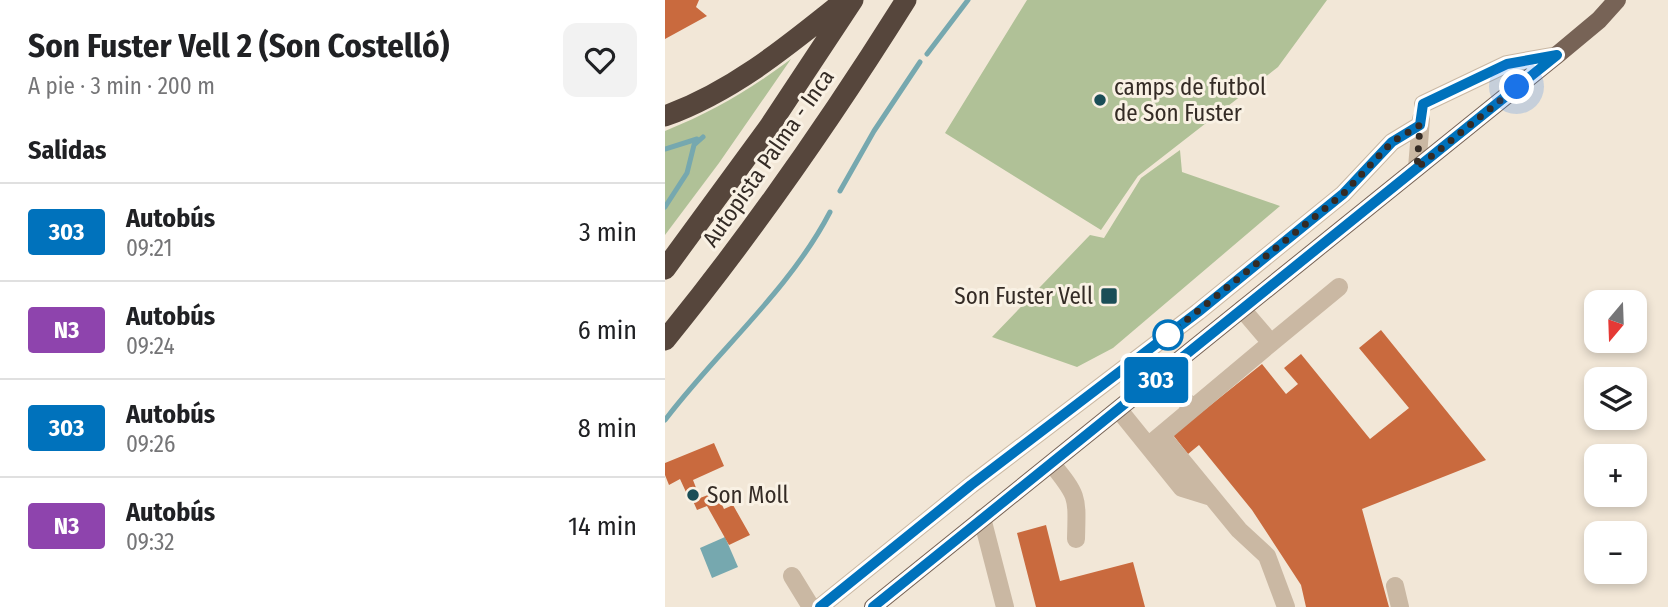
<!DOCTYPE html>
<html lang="es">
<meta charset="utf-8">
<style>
:root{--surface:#fff;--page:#f2f2f2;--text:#202124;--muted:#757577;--line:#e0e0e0}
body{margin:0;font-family:"Fira Sans Condensed",sans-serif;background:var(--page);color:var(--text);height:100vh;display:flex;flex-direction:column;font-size:26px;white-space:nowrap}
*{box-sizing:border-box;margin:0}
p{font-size:23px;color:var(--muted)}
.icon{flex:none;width:38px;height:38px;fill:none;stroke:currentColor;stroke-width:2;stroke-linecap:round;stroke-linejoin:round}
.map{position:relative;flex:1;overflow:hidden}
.drawer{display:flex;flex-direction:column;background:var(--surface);width:665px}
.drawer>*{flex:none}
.badge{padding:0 14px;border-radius:5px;font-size:24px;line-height:46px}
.needle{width:46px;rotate:199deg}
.fabs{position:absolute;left:919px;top:290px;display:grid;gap:14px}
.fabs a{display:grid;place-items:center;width:63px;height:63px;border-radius:14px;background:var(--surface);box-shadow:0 4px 10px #0003;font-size:35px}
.you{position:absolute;width:35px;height:35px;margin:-18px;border:5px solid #fff;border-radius:50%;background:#1a73e8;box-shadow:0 0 0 10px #1a73e833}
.map>.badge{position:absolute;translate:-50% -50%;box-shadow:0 0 0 4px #fff}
h2{padding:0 28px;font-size:26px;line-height:63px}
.round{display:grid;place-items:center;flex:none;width:74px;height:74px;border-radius:14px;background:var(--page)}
.headline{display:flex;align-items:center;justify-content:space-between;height:119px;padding:0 28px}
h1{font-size:33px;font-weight:700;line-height:52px}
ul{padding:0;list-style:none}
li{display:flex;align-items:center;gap:21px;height:98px;padding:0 28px;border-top:2px solid var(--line)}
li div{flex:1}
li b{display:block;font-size:26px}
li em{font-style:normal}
li .badge{min-width:77px;font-weight:700;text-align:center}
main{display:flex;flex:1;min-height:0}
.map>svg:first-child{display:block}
.green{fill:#b0c197}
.water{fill:#76a8af}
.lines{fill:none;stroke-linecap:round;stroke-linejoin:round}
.stream{stroke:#76a8af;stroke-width:5}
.building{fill:#c96a3e}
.minor{stroke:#cab8a3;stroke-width:18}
.major{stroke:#776356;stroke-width:18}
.highway{stroke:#56463c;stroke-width:21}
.line-casing{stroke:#fff;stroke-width:16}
.line{stroke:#0072bc;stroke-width:10}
.walk{stroke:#342b25;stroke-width:7;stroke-dasharray:0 12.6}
.poi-dot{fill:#1a4e57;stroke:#f9f1e4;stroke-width:2.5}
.stop-dot{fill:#fff;stroke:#0072bc;stroke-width:3.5}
.labels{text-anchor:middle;stroke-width:6;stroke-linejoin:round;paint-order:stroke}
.poi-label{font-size:23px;fill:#342b25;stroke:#f9f1e4;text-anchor:start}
.street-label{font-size:23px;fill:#342b25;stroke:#f9f1e4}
</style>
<main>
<section class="drawer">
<div class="headline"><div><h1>Son Fuster Vell 2 (Son Costelló)</h1><p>A pie · 3 min · 200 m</p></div><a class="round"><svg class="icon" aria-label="heart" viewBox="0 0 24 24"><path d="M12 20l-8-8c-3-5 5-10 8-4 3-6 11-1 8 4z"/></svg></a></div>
<h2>Salidas</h2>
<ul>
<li><span class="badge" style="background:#0072bc;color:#fff">303</span><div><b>Autobús</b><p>09:21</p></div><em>3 min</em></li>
<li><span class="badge" style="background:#8e44ad;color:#fff">N3</span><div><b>Autobús</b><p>09:24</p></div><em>6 min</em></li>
<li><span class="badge" style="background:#0072bc;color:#fff">303</span><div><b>Autobús</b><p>09:26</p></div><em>8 min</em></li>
<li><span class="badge" style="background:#8e44ad;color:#fff">N3</span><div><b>Autobús</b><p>09:32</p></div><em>14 min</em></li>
</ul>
</section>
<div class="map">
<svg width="1003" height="607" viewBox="0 0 1003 607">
<rect width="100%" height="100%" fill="#f2e7d7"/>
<path class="green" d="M362 0H662L613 67 473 176 436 230 280 133Z
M126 59 54 163 0 235V131C49 111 83 91 126 59Z
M515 150 517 172 615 206 448 348 412 367 327 337 425 235 439 238 476 178Z"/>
<path class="water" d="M60 537 73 567 47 578 35 548Z"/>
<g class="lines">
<path class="stream" d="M262 54 303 0
M0 149 32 139
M175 191 209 131 255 62
M0 207 22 173 29 145 38 137
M0 420C53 350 124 291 165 212"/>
</g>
<path class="building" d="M0 0H34L31 7 42 16 0 39Z
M716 330 821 460 697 509 724 607H641L636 585 587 510 534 445 523 454 508 435 597 364 621 394 633 384 619 368 636 354 705 439 744 408 694 348Z
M49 443 59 466 28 480 35 498 51 492 59 509 68 505 85 535 64 545 42 506 32 510 28 501 26 503 15 479 4 485 0 475V463Z
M381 525 395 581 468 562 480 607H371L352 533Z"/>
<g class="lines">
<path class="minor" d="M758 104 842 64 892 55
M752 168 756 119
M606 343 674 287
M499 374 527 409
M454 410 517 488 546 497
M496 435 574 530 602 556 621 607
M483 446 606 343 577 309
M387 464C414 497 412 497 411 539
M317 518 340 607
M127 576 146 607
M730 586 735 607
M155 607 306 485 533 312 678 194 727 142 755 125"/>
<path class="major" d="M208 607 892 55 934 20 952 0"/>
<path class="highway" d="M0 116C69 91 124 45 180 0
M0 269 104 127 188 0
M0 340C88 232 167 118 241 0"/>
</g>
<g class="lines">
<g class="line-casing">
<path id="line" d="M155 607 306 485 533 312 678 194 727 142 755 125 758 104 842 64 892 55 208 607"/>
</g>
<use href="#line" class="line"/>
<path class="walk" d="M503 335 678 194 727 142 755 125 752 168 852 87"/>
</g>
<g class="poi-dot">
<circle cx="435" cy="100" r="7"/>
<rect x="435" y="287" width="18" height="18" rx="3.5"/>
<circle cx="28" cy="495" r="7"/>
</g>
<circle class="stop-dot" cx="503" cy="335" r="14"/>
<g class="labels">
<g class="poi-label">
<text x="449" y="95">camps de futbol<tspan x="449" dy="26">de Son Fuster</tspan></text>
<text x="428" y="304" text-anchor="end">Son Fuster Vell</text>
<text x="42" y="503">Son Moll</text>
</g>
<g class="street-label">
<text transform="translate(103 158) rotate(-55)" y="8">Autopista Palma - Inca</text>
</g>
</g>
</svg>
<div class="fabs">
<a><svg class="needle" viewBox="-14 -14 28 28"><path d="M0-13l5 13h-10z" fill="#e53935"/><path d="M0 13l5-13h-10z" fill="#757577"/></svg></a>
<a><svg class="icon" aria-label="layers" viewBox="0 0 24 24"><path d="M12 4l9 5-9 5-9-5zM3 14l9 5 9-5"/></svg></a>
<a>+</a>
<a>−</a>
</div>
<div class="you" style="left:852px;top:87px"></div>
<b class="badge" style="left:491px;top:380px;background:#0072bc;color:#fff">303</b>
</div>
</main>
